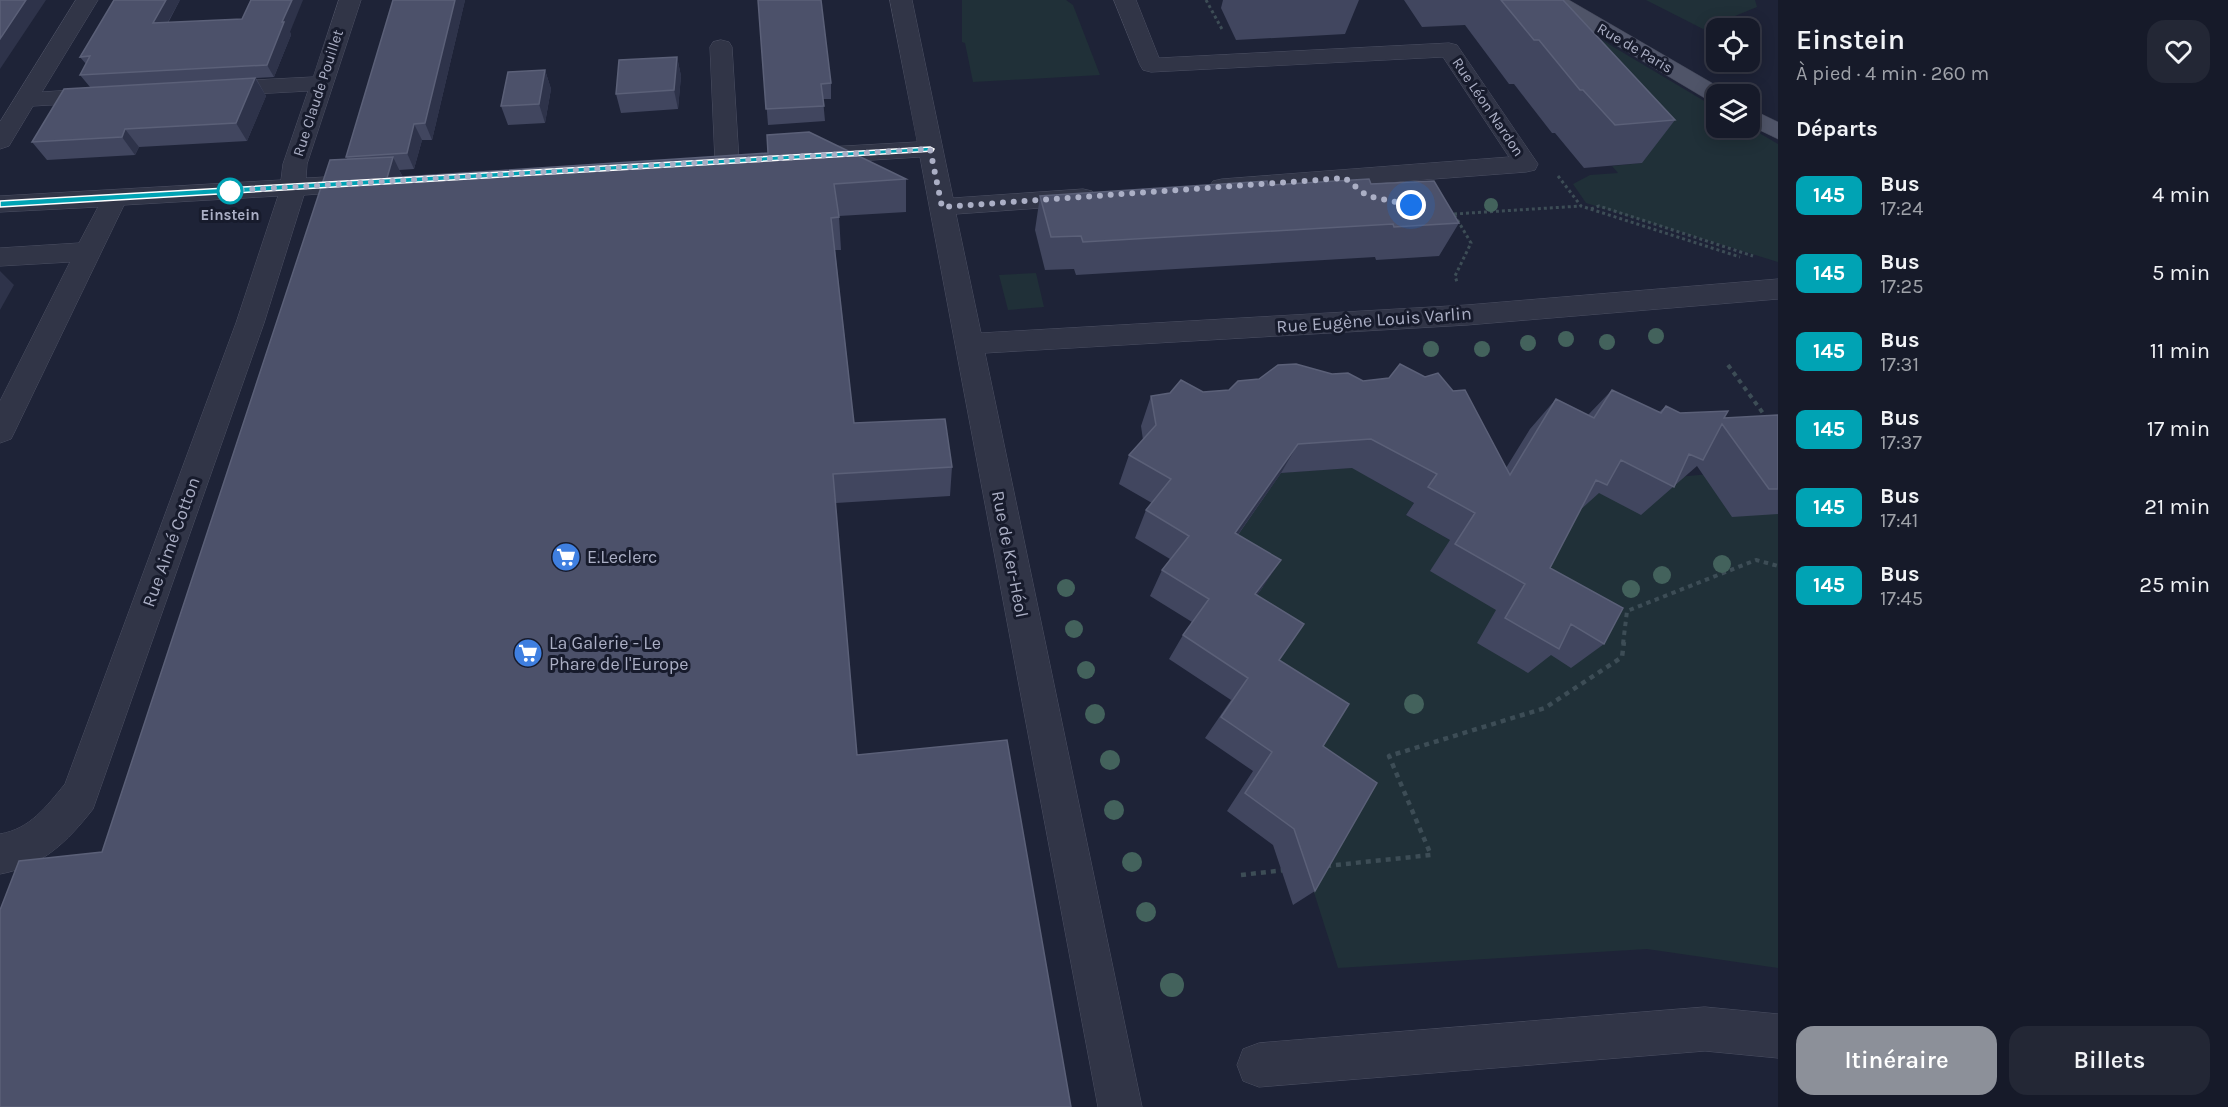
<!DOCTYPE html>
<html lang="fr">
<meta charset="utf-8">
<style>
:root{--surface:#161a29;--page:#232735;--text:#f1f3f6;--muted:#9ea1a8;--line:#353846;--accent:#8c9099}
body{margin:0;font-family:Karla,sans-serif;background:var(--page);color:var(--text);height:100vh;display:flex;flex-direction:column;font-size:22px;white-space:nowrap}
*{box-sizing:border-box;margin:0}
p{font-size:20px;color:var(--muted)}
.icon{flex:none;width:33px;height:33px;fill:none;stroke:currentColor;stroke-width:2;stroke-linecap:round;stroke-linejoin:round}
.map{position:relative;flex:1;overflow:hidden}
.panel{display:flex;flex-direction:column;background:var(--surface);width:450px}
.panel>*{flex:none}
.badge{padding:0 12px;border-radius:9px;font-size:21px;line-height:39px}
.controls{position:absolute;left:1706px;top:18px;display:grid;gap:12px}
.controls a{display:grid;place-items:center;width:54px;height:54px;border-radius:12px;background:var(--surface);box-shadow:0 3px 15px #0003,0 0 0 2px var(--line);font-size:30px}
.you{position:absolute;width:30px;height:30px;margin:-15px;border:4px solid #fff;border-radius:50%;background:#1a73e8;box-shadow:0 0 0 9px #1a73e833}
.map>.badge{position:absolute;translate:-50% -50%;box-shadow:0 0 0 3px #fff}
h2{padding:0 18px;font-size:22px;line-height:54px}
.round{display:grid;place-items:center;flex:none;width:63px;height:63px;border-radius:18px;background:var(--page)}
.summary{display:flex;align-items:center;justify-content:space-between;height:102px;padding:0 18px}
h1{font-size:28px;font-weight:600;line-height:45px}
.primary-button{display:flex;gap:12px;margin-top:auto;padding:12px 18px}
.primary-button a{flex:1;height:69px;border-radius:18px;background:var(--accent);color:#fff;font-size:24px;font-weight:600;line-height:69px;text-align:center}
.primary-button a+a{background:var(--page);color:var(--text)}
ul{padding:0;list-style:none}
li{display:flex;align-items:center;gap:18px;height:78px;padding:0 18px}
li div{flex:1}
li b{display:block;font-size:22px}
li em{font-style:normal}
li .badge{min-width:66px;font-weight:700;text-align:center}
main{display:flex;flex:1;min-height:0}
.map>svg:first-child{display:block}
.green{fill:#203038}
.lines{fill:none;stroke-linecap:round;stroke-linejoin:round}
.minor-casing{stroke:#4c5063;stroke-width:1}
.major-casing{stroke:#3b3f51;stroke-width:1}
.path-far2{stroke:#3d4d56;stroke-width:3;stroke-dasharray:3 3;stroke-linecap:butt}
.path-far1{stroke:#3d4d56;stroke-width:4;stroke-dasharray:4.5 4.5;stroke-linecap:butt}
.path{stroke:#3d4d56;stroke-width:4.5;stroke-dasharray:5 5;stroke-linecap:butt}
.minor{fill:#313547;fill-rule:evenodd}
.major{fill:#4f5468;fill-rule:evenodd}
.tree{fill:#43625c}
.wall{fill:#41465f}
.shaded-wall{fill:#2e334a}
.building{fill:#4c516a;stroke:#5b6078;stroke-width:1.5}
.line{fill:#00a3b4;stroke:#fff;stroke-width:1.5}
.walk{stroke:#abafc5;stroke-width:6;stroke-dasharray:0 10.8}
.stop-dot{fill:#fff;stroke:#00a3b4;stroke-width:3}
.labels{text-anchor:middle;stroke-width:6;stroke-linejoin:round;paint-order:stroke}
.far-street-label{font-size:15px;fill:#abafc5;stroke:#171b2c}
.far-stop-label{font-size:15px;font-weight:bold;fill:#abafc5;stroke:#171b2c}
.street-label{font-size:18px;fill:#abafc5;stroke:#171b2c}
.poi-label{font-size:18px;fill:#abafc5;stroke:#171b2c;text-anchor:start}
</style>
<main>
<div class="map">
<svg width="1778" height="1107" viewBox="0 0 1778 1107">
<rect width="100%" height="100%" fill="#1e2337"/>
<path class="green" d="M962 0H1066L1073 5 1100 75 973 82 965 43 962 42Z
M1646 0H1755L1757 7 1703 29Z
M1580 27 1716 108V128L1749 127 1778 144V262L1586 203 1573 184 1590 175 1618 173 1612 166 1642 163Z
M1036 273 1044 307 1008 310 999 275Z
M1379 466 1370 478 1414 503 1406 515 1450 540 1521 594 1594 485 1709 474 1778 514V968L1647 949 1338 968 1311 883 1261 683 1220 560 1245 523 1250 475Z"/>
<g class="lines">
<g class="minor-casing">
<path id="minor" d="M76 0H98L42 92 104 88 112 90 116 95 112 100 104 102 33 106 9 146 0 149V122Z
M339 0H361L307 164 306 178 365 175 374 177 378 183 374 189 365 191 304 195 264 323 93 809C67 842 43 866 0 874V834C30 829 46 807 65 784L236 323 278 196 124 205 15 431 11 439 0 443V401L70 262 0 266V248L79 243 98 207 0 212V196L281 180 283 164 308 91 216 96 208 94 204 89 208 84 216 82 313 77Z
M890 0H912L953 198 1083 189 1092 191 1096 197 1092 203 1083 205 956 214 981 333 1467 305 1778 279V299L1467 325 985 353 1142 1107H1098L920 157 809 164 800 161 797 156 800 151 809 148 917 142Z
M1114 0H1136L1159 58 1449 43 1457 45 1538 164 1535 170 1526 172 1222 195 1213 193 1209 187 1213 181 1222 179 1509 157 1443 57 1151 72 1143 70 1140 65Z
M721 40 729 42 732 47 739 161 736 167 727 169 718 167 715 161 710 47 713 42Z
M1705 1007 1778 1014V1058L1705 1051 1259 1087 1243 1081 1237 1065 1243 1049 1259 1043Z"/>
</g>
<g class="major-casing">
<path id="major" d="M1543 0H1569L1724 90 1727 94H1716V102L1708 100 1547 4Z
M1749 108 1778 122V139L1749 125Z"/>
</g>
<path class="path-far2" d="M1206 0 1223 31
M1558 176 1581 206 1740 257
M1591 209 1599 206 1753 256
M1449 213 1454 214 1471 243 1455 276 1457 282
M1454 214 1581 206"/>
<path class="path-far1" d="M1728 365 1768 420
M1623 644 1627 611 1756 560 1778 566"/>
<path class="path" d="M1326 866 1431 855 1389 756 1545 708 1622 657 1624 642
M1241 875 1285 870"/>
<use href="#minor" class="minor"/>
<use href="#major" class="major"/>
</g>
<g class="tree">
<circle cx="1491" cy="205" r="7"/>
<circle cx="1656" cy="336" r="8"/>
<circle cx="1566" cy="339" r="8"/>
<circle cx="1607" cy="342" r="8"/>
<circle cx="1528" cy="343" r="8"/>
<circle cx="1431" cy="349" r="8"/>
<circle cx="1482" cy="349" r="8"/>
<circle cx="1722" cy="564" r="9"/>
<circle cx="1662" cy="575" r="9"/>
<circle cx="1066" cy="588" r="9"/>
<circle cx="1631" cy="589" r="9"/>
<circle cx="1074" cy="629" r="9"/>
<circle cx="1086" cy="670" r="9"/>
<circle cx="1414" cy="704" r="10"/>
<circle cx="1095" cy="714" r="10"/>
<circle cx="1110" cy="760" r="10"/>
<circle cx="1114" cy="810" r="10"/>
<circle cx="1132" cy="862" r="10"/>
<circle cx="1146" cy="912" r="10"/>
<circle cx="1172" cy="985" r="12"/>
</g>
<path class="wall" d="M180 0 168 23 290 32 291 35 274 77 256 78 266 96 247 141 139 147 135 155 47 160 32 142 90 87 80 75 86 64 80 57Z
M393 0H465L432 140H422L414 169 399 170 403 177 906 179V212L839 216 841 250H835L854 423 952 467 950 496 836 503 102 852 347 159 346 157Z
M758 0 831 83V99H823L825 121 768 125Z
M1223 0H1359L1345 34 1236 40 1221 8Z
M1404 0H1563L1675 120 1642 163 1584 168 1555 133H1552L1514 84H1509L1465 25 1422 27Z
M677 57 681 76 678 109 621 113 616 94Z
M545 70 551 89 545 123 508 125 501 106Z
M1371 184 1459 223 1439 256 1376 260 1375 257 1076 275 1074 269 1045 270 1035 230 1040 196 1268 185Z
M1612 390 1659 412 1666 406 1680 413 1724 418 1778 415V514L1732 517 1697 466 1641 515 1599 493 1579 511 1550 568 1604 644 1571 668 1551 655 1528 673 1477 643 1496 610 1430 571 1450 540 1406 515 1414 503 1352 468 1281 473 1238 535 1263 587 1257 595 1279 660 1323 746 1315 891 1293 905 1273 845 1227 811 1253 771 1205 738 1231 700 1169 659 1183 635 1192 622 1150 596 1162 570 1170 559 1135 538 1146 510 1152 503 1119 484 1129 455 1143 440 1141 426 1151 396 1203 392 1506 468 1530 429 1556 399 1588 415Z"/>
<path class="shaded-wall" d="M26 0H46L0 69V39Z
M166 0H180L160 36 153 23Z
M292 0H303L290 32 291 35 274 77 267 65 282 22Z
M455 0H465L432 140 425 123Z
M677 57 681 76 678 109 674 90Z
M545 70 551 89 545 123 539 104Z
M255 78 266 96 247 141 236 123Z
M414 124 422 140 414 169 407 153Z
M125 129 139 147 135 155 122 137Z
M393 157 409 190 387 178Z
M0 271 14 285 0 310Z
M1298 444 1281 473 1220 560 1235 533Z
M1281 560 1263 587 1239 619 1255 594Z"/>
<path class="building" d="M0 0H26L0 39Z
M114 0H166L153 23 242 19 251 0H292L282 22H284L267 65 80 75 90 56 80 57Z
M393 0H455L425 123 414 124 407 153 346 157Z
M758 0H821L831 83 821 84 824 106 766 109Z
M1501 0H1563L1675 120 1615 125 1583 90H1580L1539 40H1534Z
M677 57 674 90 616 94 619 60Z
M545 70 539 104 501 106 508 72Z
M255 78 236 123 125 129 122 137 32 142 64 89Z
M809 132 906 179 834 184 839 217 831 218 854 423 945 419 952 467 833 474 857 755 1007 740 1071 1107H0V910L19 861 102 852 330 160 393 157 387 178 768 153 767 135Z
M1369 179 1371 184 1434 181 1459 223 1394 227 1393 224 1083 242 1081 236 1051 237 1040 196 1267 181 1268 185Z
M1296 364 1332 374 1348 373 1363 381 1389 378 1400 364 1425 377 1438 373 1453 391 1465 390 1510 475 1556 399 1594 418 1612 390 1661 413 1666 406 1680 413 1728 411 1724 418 1778 415V489H1769L1722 424 1703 460 1689 454 1674 487 1621 460 1607 485 1596 480 1550 568 1623 608 1604 644 1571 624 1559 649 1505 618 1525 584 1455 544 1475 513 1428 487 1437 474 1371 439 1298 444 1235 533 1281 560 1255 594 1304 624 1279 660 1349 704 1323 746 1377 783 1315 891 1294 829 1245 793 1272 752 1221 717 1248 678 1183 635 1209 599 1162 570 1189 536 1146 510 1171 479 1129 455 1156 425 1151 396 1170 393 1181 380 1203 392 1229 390 1238 381 1259 379 1278 365Z"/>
<path class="line" d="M930 147 934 149 933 151 0 207V201Z"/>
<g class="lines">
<path class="walk" d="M230 191H225L930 149 942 207 1345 178 1367 196 1411 205"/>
</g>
<defs>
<g id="supermarket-disc" transform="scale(1.5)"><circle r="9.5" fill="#3f7fe0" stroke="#171b2c"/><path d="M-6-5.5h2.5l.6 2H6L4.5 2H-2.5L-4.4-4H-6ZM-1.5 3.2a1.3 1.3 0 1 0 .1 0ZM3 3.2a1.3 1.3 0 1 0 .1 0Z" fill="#fff"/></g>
</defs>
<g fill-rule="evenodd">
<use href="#supermarket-disc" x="566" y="557"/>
<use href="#supermarket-disc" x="528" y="653"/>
</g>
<circle class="stop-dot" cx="230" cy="191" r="12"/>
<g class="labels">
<g class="far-street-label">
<text transform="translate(1635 48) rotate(30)" y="5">Rue de Paris</text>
<text transform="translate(318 93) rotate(-72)" y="5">Rue Claude Pouillet</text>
<text transform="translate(1488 107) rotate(56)" y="5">Rue Léon Nardon</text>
</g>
<g class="far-stop-label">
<text x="230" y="220">Einstein</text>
</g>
<g class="street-label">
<text transform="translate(1374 320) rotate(-4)" y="6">Rue Eugène Louis Varlin</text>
<text transform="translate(171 542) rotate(-70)" y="6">Rue Aimé Cotton</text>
<text transform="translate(1010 554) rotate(79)" y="6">Rue de Ker-Héol</text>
</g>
<g class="poi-label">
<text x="587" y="563">E.Leclerc</text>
<text x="549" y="649">La Galerie - Le<tspan x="549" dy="21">Phare de l'Europe</tspan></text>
</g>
</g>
</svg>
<div class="controls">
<a><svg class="icon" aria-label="locate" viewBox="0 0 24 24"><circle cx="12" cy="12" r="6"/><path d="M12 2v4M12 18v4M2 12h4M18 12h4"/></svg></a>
<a><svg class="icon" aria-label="layers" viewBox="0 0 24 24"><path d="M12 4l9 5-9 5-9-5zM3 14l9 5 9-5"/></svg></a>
</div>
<div class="you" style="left:1411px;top:205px"></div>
</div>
<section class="panel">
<div class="summary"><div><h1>Einstein</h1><p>À pied · 4 min · 260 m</p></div><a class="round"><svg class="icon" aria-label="heart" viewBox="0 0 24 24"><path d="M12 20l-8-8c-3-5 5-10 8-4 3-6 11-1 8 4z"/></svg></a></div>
<h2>Départs</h2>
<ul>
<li><span class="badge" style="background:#00a3b4;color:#fff">145</span><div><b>Bus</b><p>17:24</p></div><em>4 min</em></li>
<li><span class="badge" style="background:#00a3b4;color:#fff">145</span><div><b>Bus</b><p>17:25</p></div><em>5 min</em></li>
<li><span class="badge" style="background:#00a3b4;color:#fff">145</span><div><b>Bus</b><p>17:31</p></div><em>11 min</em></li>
<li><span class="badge" style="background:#00a3b4;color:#fff">145</span><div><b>Bus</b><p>17:37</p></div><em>17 min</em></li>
<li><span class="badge" style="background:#00a3b4;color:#fff">145</span><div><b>Bus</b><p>17:41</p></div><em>21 min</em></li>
<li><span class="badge" style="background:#00a3b4;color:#fff">145</span><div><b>Bus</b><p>17:45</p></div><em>25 min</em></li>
</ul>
<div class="primary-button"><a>Itinéraire</a><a>Billets</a></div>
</section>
</main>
